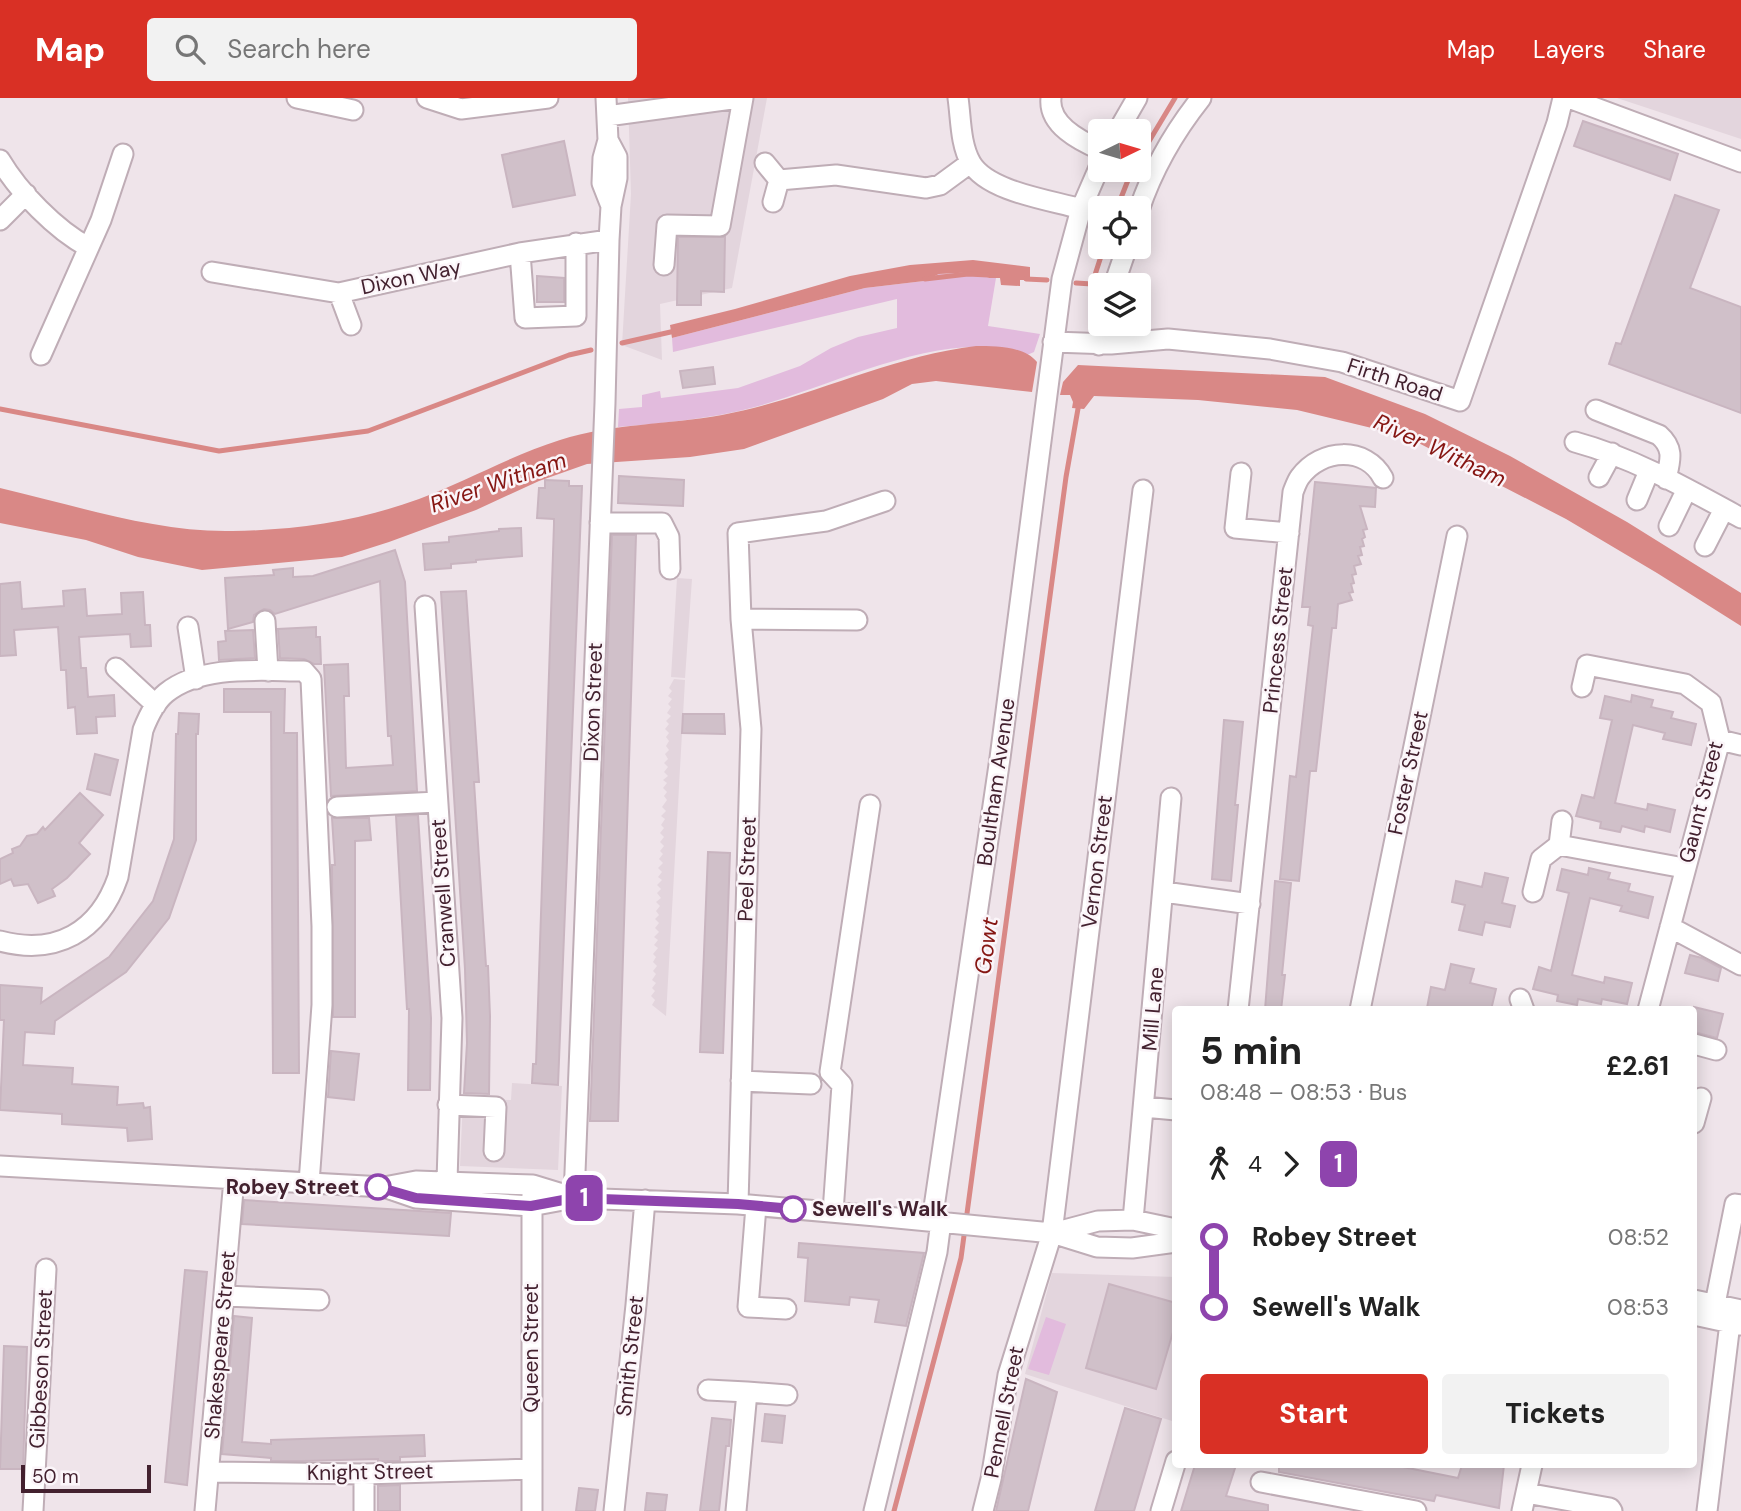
<!DOCTYPE html>
<meta charset="utf-8">
<style>
:root{--surface:#fff;--page:#f2f2f2;--text:#222;--muted:#767676;--accent:#d93025}
body{margin:0;font-family:"DM Sans",sans-serif;background:var(--page);color:var(--text);height:100vh;display:flex;flex-direction:column;font-size:26px;white-space:nowrap}
*{box-sizing:border-box;margin:0}
p{font-size:23px;color:var(--muted)}
.icon{flex:none;width:38px;height:38px;fill:none;stroke:currentColor;stroke-width:2;stroke-linecap:round;stroke-linejoin:round}
.map{position:relative;flex:1;overflow:hidden}
.panel{position:absolute;left:1172px;top:908px;width:525px;height:462px;display:flex;flex-direction:column;background:var(--surface);border-radius:7px;box-shadow:0 4px 18px #0003}
.panel>*{flex:none}
.badge{padding:0 14px;border-radius:10px;font-size:24px;line-height:46px}
.needle{width:46px;rotate:85deg}
.controls{position:absolute;left:1088px;top:21px;display:grid;gap:14px}
.controls a{display:grid;place-items:center;width:63px;height:63px;border-radius:7px;background:var(--surface);box-shadow:0 4px 18px #0003;font-size:35px}
.scale{position:absolute;left:21px;bottom:18px;width:130px;box-sizing:border-box;padding-left:7px;border:4px solid #43212f;border-top:0;font-size:19px;line-height:24px;white-space:nowrap;color:#43212f;-webkit-text-stroke:5px #fbf5f9;paint-order:stroke}
.map>.badge{position:absolute;translate:-50% -50%;box-shadow:0 0 0 4px #fff}
.legs{display:flex;align-items:center;gap:10px;height:77px;padding:0 28px;font-size:23px}
.legs p{margin-inline-start:auto}
.overview{display:flex;align-items:center;justify-content:space-between;height:119px;padding:0 28px}
h1{font-size:38px;font-weight:700;line-height:52px}
.action{display:flex;gap:14px;margin-top:auto;padding:14px 28px}
.action a{flex:1;height:80px;border-radius:7px;background:var(--accent);color:#fff;font-size:28px;font-weight:700;line-height:80px;text-align:center}
.action a+a{background:var(--page);color:var(--text)}
ul{padding:0 28px;list-style:none}
li{display:flex;align-items:center;gap:24px;height:70px;font-size:26px}
li i{display:grid;place-items:center;width:10px;height:100%;margin:0 9px;background:currentColor}
li i::after{content:'';width:18px;height:18px;margin:-9px;border:5px solid;border-radius:50%;background:var(--surface)}
li p{margin-inline-start:auto}
li:first-child i{background:linear-gradient(#0000 50%,currentColor 0)}
li:last-child i{background:linear-gradient(currentColor 50%,#0000 0)}
header{display:flex;align-items:center;gap:42px;box-sizing:border-box;height:98px;padding:0 35px;background:var(--accent);color:#fff}
header strong{font-size:33px}
nav{display:flex;gap:38px;margin-inline-start:auto;font-size:24px}
.search{width:490px;height:63px;background:var(--page);display:flex;align-items:center;gap:18px;box-sizing:border-box;padding:0 24px;border-radius:7px;color:var(--muted);font-size:26px}
.map>svg:first-child{display:block}
.built{fill:#e3d5dd}
.green{fill:#e2bbdd}
.water{fill:#d98886}
.lines{fill:none;stroke-linecap:round;stroke-linejoin:round}
.stream{stroke:#d98886;stroke-width:5}
.building{fill:#d0c0c9;stroke:#c9b5c0;stroke-width:2}
.minor-casing{stroke:#bfadb6;stroke-width:23}
.minor{stroke:#fff;stroke-width:19}
.line-1-casing{stroke:#fff;stroke-width:16}
.line-1{stroke:#8e44ad;stroke-width:10}
.stop-1-dot{fill:#fff;stroke:#8e44ad;stroke-width:3.5}
.labels{text-anchor:middle;stroke-width:5;stroke-linejoin:round;paint-order:stroke}
.street-label{font-size:21px;fill:#43212f;stroke:#fbf5f9}
.stop-label{font-size:21px;font-weight:bold;fill:#43212f;stroke:#fbf5f9;text-anchor:end}
.water-label{font-size:23px;font-style:italic;fill:#861613;stroke:#fbf5f9}
</style>
<header>
<strong>Map</strong>
<div class="search"><svg class="icon" aria-label="search" viewBox="0 0 24 24"><circle cx="10" cy="10" r="6"/><path d="M15 15l6 6"/></svg>Search here</div>
<nav><a>Map</a><a>Layers</a><a>Share</a></nav>
</header>
<div class="map">
<svg width="1741" height="1413" viewBox="0 0 1741 1413">
<rect width="100%" height="100%" fill="#efe4ea"/>
<path class="built" d="M628 0H767L732 190 660 206 662 262 622 247 631 96Z
M1617 0H1741V41Z
M677 480 692 481 685 580 671 579Z
M674 581 685 582 666 918 652 907 655 902 651 898 655 893 652 890 656 885 652 882 656 876 653 873 657 868 653 864 656 859 653 856 658 850 654 847 658 842 654 839 659 834 655 830 659 825 655 821 659 817 656 813 660 808 656 804 661 800 657 795 661 791 657 787 662 782 658 779 662 774 658 770 663 765 659 761 663 756 660 753 664 748 660 744 664 739 660 735 664 730 661 727 665 721 661 718 666 713 662 709 667 702 664 698 667 694 663 690 667 685 663 682 668 678 664 674 668 669 664 665 668 661 665 656 669 652 666 648 669 643 666 639 669 635 665 631 669 626 666 623 671 618 667 615 671 609 668 606 672 601 668 598 672 593 669 590Z
M512 985 562 988 558 1072 460 1068 463 1001 511 1002Z
M1052 1175 1176 1179V1310L1172 1323 1025 1276Z"/>
<path class="green" d="M977 174 989 180H996L988 228 1040 236 1034 254 1027 257C948 227 834 288 755 309 710 321 664 325 618 329L619 311 642 309V297L660 293 661 300 738 290 800 268 831 250 858 239 897 230V201L673 254 672 240 865 190 924 183 939 176Z
M1046 1219 1066 1226 1049 1277 1028 1271Z"/>
<path class="water" d="M973 162 1030 169V182H1020V188L1001 187 1000 180H989L977 174 939 176 924 183 865 190 672 240 670 227 735 211 850 178 910 167Z
M976 248C995 248 1024 248 1037 264L1032 294 936 283 912 286 883 301 744 351 690 359 587 366 539 383 476 412 389 444 342 459 202 472 138 459 86 442 0 425V390C74 407 157 435 233 433 297 432 359 423 419 401 467 383 512 357 560 342 613 325 668 327 722 317 809 301 886 259 976 248Z
M1078 267 1325 279 1425 316 1510 358 1627 424 1741 495V528L1657 475 1566 421 1405 338 1297 312 1198 302 1094 298 1084 311 1072 310 1073 304 1070 297H1060L1063 284Z"/>
<g class="lines">
<path class="stream" d="M1139 60 1175 0
M1117 110 1132 72
M925 181 968 176 988 177
M1026 181 1047 182
M1076 185 1092 186 1104 149
M622 245 675 233
M0 311 219 353 368 333 569 257 591 252
M894 1413 961 1160 1066 379 1079 305"/>
</g>
<path class="building" d="M1583 23 1678 56 1670 82 1574 48Z
M564 43 575 97 513 109 502 57Z
M1675 97 1719 112 1690 190 1741 209V315L1609 266 1616 245 1621 246Z
M678 139H725L724 194 701 193V207H677Z
M537 178 564 180V204H537Z
M713 269 715 286 683 290 680 273Z
M619 378 684 382 683 408 618 405Z
M545 382 569 383V388H582L558 987 532 985 533 966H536L554 426V421L537 420 539 390H545Z
M1315 384 1376 390 1375 409 1360 408 1367 431 1363 432 1365 439 1362 441 1364 448 1360 449 1362 457 1358 458 1361 466 1354 468 1356 476 1352 477 1354 485 1351 486 1353 494 1349 495 1352 502 1338 506 1336 530H1332L1316 673H1310L1299 783 1280 781 1290 678 1296 679 1313 528 1308 527 1310 509H1302Z
M521 430 522 458 476 462V464L451 466V470L425 472 423 446 449 444V439L499 433V431Z
M612 437H636L620 956 618 1023H590Z
M395 452 405 484 417 693 331 698 324 567 348 566 349 598H344L346 670 393 667 391 638H388L380 483 275 516 270 512 264 511 254 517 253 524 228 531 225 480 274 477 273 472 293 470V479L313 478Z
M20 484 22 511 64 508 63 493 85 491 87 518 122 516 121 495 143 494 145 527H150L151 548 131 549 130 536 79 539 81 570H86L88 599 114 597 115 618 96 619 97 635 77 636 75 609 68 610 66 572H61L58 529 14 532 16 557 0 558V486Z
M466 493 479 684H474L486 868H488L490 918 489 996 464 995 467 945 465 871 441 494Z
M316 529V539H320L321 566H314L304 561 280 560 278 531Z
M253 532 255 560 219 562 218 544 226 543 225 533Z
M224 591H285L284 635H297L299 975H273L271 614H224Z
M1632 597 1653 602 1651 609 1673 614 1671 620 1696 626 1691 647 1663 641 1665 635 1633 627 1615 705 1647 712 1648 706 1675 712 1670 734 1645 728 1644 734 1622 728 1620 734 1600 730 1601 724 1576 718 1582 697 1594 700 1612 622 1600 620 1605 598 1631 604Z
M179 615 199 616 198 636H196V742L169 820 126 874 55 923 54 936 25 934 23 967 73 970 72 986 118 989 117 1007 143 1005 144 1010 150 1009 152 1041 128 1043 127 1030 62 1026V1016L0 1012 4 922H0V887L42 890 41 905 109 859 153 803 174 741 176 636H178Z
M683 616H724L725 636 682 635Z
M1224 622 1243 624 1235 707H1238L1231 783 1212 781Z
M95 656 118 662 110 697 87 691Z
M80 695 103 717 79 745 90 756 67 780 52 791 55 798 38 805 28 786 14 788 11 781 0 786V761L13 755 12 751 20 748 27 738 37 736 43 729 45 732Z
M418 717 431 920 430 992H408L409 911H407L396 718Z
M332 720H369L371 742 355 743V919H333L332 767H335Z
M708 754 730 755 723 955 700 954Z
M1589 770 1610 775 1608 781 1630 786 1628 793 1653 799 1648 820 1620 813 1622 808 1590 800 1572 877 1604 885 1605 879 1632 885 1627 906 1602 901 1601 906 1578 901 1577 907 1557 903 1558 897 1533 891 1539 869 1551 873 1569 795 1557 792 1562 771 1588 777Z
M1485 775 1508 780 1502 805 1515 808 1510 829 1485 824 1482 837 1459 832 1465 807 1452 804 1456 783 1482 789Z
M1275 783 1291 785 1282 877H1285L1281 912H1265Z
M1690 857 1702 860 1721 870 1718 883 1685 875Z
M1451 866 1474 871 1470 885 1496 891 1491 912H1436L1427 910 1431 889 1445 892Z
M1694 909 1723 916 1717 940 1694 934Z
M331 953 359 956 354 1002 328 999Z
M244 1102 451 1115 449 1138 242 1126Z
M799 1145 924 1155 906 1228 875 1224 879 1202 850 1199 849 1207 805 1203 808 1160 798 1159Z
M185 1172 207 1174 187 1387 165 1384Z
M1109 1186 1176 1205V1224L1156 1291 1086 1270Z
M234 1218 252 1220 242 1344 271 1346V1342L424 1337 425 1358 400 1359V1363H378V1361L302 1363H271V1360L222 1356Z
M4 1248 27 1249 23 1371H0Z
M1026 1281 1057 1294 1028 1413H996Z
M1125 1310 1161 1321 1134 1413H1095Z
M765 1316 785 1318 782 1345 762 1343Z
M712 1320 731 1322 729 1348H726L719 1413H700Z
M1195 1367H1236L1226 1398 1268 1407V1413H1181Z
M1279 1367H1393L1458 1380 1462 1367H1504L1499 1410 1436 1397 1434 1403 1279 1374Z
M400 1387V1413H378V1388Z
M579 1390 598 1392 595 1413H576Z
M647 1395 667 1397 665 1413H645Z"/>
<g class="lines">
<g class="minor-casing">
<path id="minor" d="M297 0 353 12
M427 0 461 11 548 0
M606 0 608 42 603 60 602 85 611 108
M958 0C961 20 960 46 971 65 988 94 1051 102 1081 111
M1051 0C1048 27 1080 43 1101 52
M1569 0 1741 64
M607 18 739 0
M1118 33 1137 0
M0 62C19 94 56 132 88 149
M765 65 779 82 773 104
M779 82 836 77 926 90 940 87 970 65
M1139 112C1153 70 1174 34 1201 0
M0 122 26 96
M520 155 525 220 576 218V145
M664 167 667 127 720 128 743 0
M212 174 339 195 520 155 609 142
M1114 187 1127 149
M339 195 351 227
M1053 244 1111 246 1168 241 1270 251 1342 264 1460 303 1557 25 1563 0
M1099 247 1103 226
M41 257 101 122 123 56
M1596 312 1659 337C1675 351 1670 363 1666 381
M1575 344C1634 360 1688 391 1741 420
M1241 375 1235 430 1289 435
M1599 379 1612 355
M1637 402 1649 373
M600 425H662L669 439 670 471
M1669 428 1687 391
M1705 448 1724 411
M425 508 452 920 447 1083
M741 521 857 522
M265 523 268 573
M188 529 196 581
M116 570 156 607
M1582 589 1587 567 1685 586 1711 605 1720 642 1648 912
M1720 642 1741 647
M337 709 437 704
M1559 747 1562 723
M1164 794 1250 806
M1533 794 1541 761 1559 747 1684 770
M1670 829 1741 867
M0 843C56 858 99 834 118 779L143 632C148 619 155 604 166 595 202 566 262 573 304 573L311 581 322 828V907L309 1085
M1520 901 1524 912
M1238 912 1293 394C1295 389 1297 383 1300 379 1321 350 1366 348 1383 380
M1360 912 1457 438
M1694 946 1716 952
M741 983 811 986
M448 1007 496 1009 494 1053
M1144 1009 1176 1012
M1694 1025 1701 1000
M0 1068 384 1089 416 1083 533 1087 569 1098
M384 1089 416 1100 531 1108 574 1100 738 1106 876 1118 1052 1135 1097 1149 1132 1150 1176 1144
M574 1100 605 305 609 142 611 108 617 80V59L608 42
M738 1106 751 631 741 521 738 435 826 423 885 403
M756 1108 748 1209 786 1211
M833 1114 842 987 830 974 870 707
M1133 1122 1171 700
M932 1123 1000 660 1062 181 1081 111 1101 65
M1053 1135 1098 1123 1133 1122 1176 1131
M224 1198 319 1202
M1694 1202 1741 1212
M1715 1206 1735 1106 1741 1107
M1694 1217 1740 1227
M708 1292 747 1294
M209 1374 364 1376 532 1371
M1261 1384 1416 1413
M1526 1395 1610 1410 1612 1413
M33 1413 46 1171
M205 1413 234 1081
M364 1413V1376
M532 1413V1095
M614 1413 636 1207 645 1102
M736 1413 747 1294 787 1297
M874 1413 937 1154 941 1123
M983 1413 991 1381 1008 1277 1052 1135 1143 392
M1161 1413 1176 1363
M1522 1413 1532 1367
M1707 1413 1730 1225"/>
</g>
<use href="#minor" class="minor"/>
</g>
<g class="lines">
<g class="line-1-casing">
<path id="line-1" d="M378 1089 416 1100 531 1108 574 1100 738 1106 793 1111"/>
</g>
<use href="#line-1" class="line-1"/>
</g>
<g class="stop-1-dot">
<circle cx="378" cy="1089" r="12"/>
<circle cx="793" cy="1111" r="12"/>
</g>
<g class="labels">
<g class="street-label">
<text transform="translate(411 179) rotate(-12)" y="7">Dixon Way</text>
<text transform="translate(1395 282) rotate(18)" y="7">Firth Road</text>
<text transform="translate(1278 542) rotate(-84)" y="7">Princess Street</text>
<text transform="translate(593 604) rotate(-88)" y="7">Dixon Street</text>
<text transform="translate(1408 675) rotate(-78)" y="7">Foster Street</text>
<text transform="translate(996 684) rotate(-82)" y="7">Boultham Avenue</text>
<text transform="translate(1701 704) rotate(-76)" y="7">Gaunt Street</text>
<text transform="translate(1097 764) rotate(-83)" y="7">Vernon Street</text>
<text transform="translate(747 771) rotate(-88)" y="7">Peel Street</text>
<text transform="translate(443 795) rotate(-94)" y="7">Cranwell Street</text>
<text transform="translate(1153 911) rotate(-85)" y="7">Mill Lane</text>
<text transform="translate(220 1247) rotate(-85)" y="7">Shakespeare Street</text>
<text transform="translate(531 1250) rotate(-90)" y="7">Queen Street</text>
<text transform="translate(630 1258) rotate(-84)" y="7">Smith Street</text>
<text transform="translate(41 1271) rotate(-87)" y="7">Gibbeson Street</text>
<text transform="translate(1004 1314) rotate(-79)" y="7">Pennell Street</text>
<text transform="translate(370 1374) rotate(-1)" y="7">Knight Street</text>
</g>
<g class="stop-label">
<text x="359" y="1096">Robey Street</text>
<text x="812" y="1118" text-anchor="start">Sewell's Walk</text>
</g>
<g class="water-label">
<text transform="translate(1440 352) rotate(25)" y="8">River Witham</text>
<text transform="translate(498 384) rotate(-19)" y="8">River Witham</text>
<text transform="translate(986 848) rotate(-82)" y="8">Gowt</text>
</g>
</g>
</svg>
<div class="controls">
<a><svg class="needle" viewBox="-14 -14 28 28"><path d="M0-13l5 13h-10z" fill="#e53935"/><path d="M0 13l5-13h-10z" fill="#767676"/></svg></a>
<a><svg class="icon" aria-label="locate" viewBox="0 0 24 24"><circle cx="12" cy="12" r="6"/><path d="M12 2v4M12 18v4M2 12h4M18 12h4"/></svg></a>
<a><svg class="icon" aria-label="layers" viewBox="0 0 24 24"><path d="M12 4l9 5-9 5-9-5zM3 14l9 5 9-5"/></svg></a>
</div>
<div class="scale">50 m</div>
<b class="badge" style="left:584px;top:1100px;background:#8e44ad;color:#fff">1</b>
<section class="panel">
<div class="overview"><div><h1>5 min</h1><p>08:48 – 08:53 · Bus</p></div><b>£2.61</b></div>
<div class="legs"><svg class="icon" aria-label="walk" viewBox="0 0 24 24"><circle cx="13" cy="4" r="2"/><path d="M13 8l-2 6 4 7M11 14l-3 7M7 12l3-4h3l4 4"/></svg>4<svg class="icon" aria-label="forward" viewBox="0 0 24 24"><path d="M9 5l7 7-7 7"/></svg><b class="badge" style="background:#8e44ad;color:#fff">1</b></div>
<ul>
<li><i style="color:#8e44ad"></i><b>Robey Street</b><p>08:52</p></li>
<li><i style="color:#8e44ad"></i><b>Sewell's Walk</b><p>08:53</p></li>
</ul>
<div class="action"><a>Start</a><a>Tickets</a></div>
</section>
</div>
